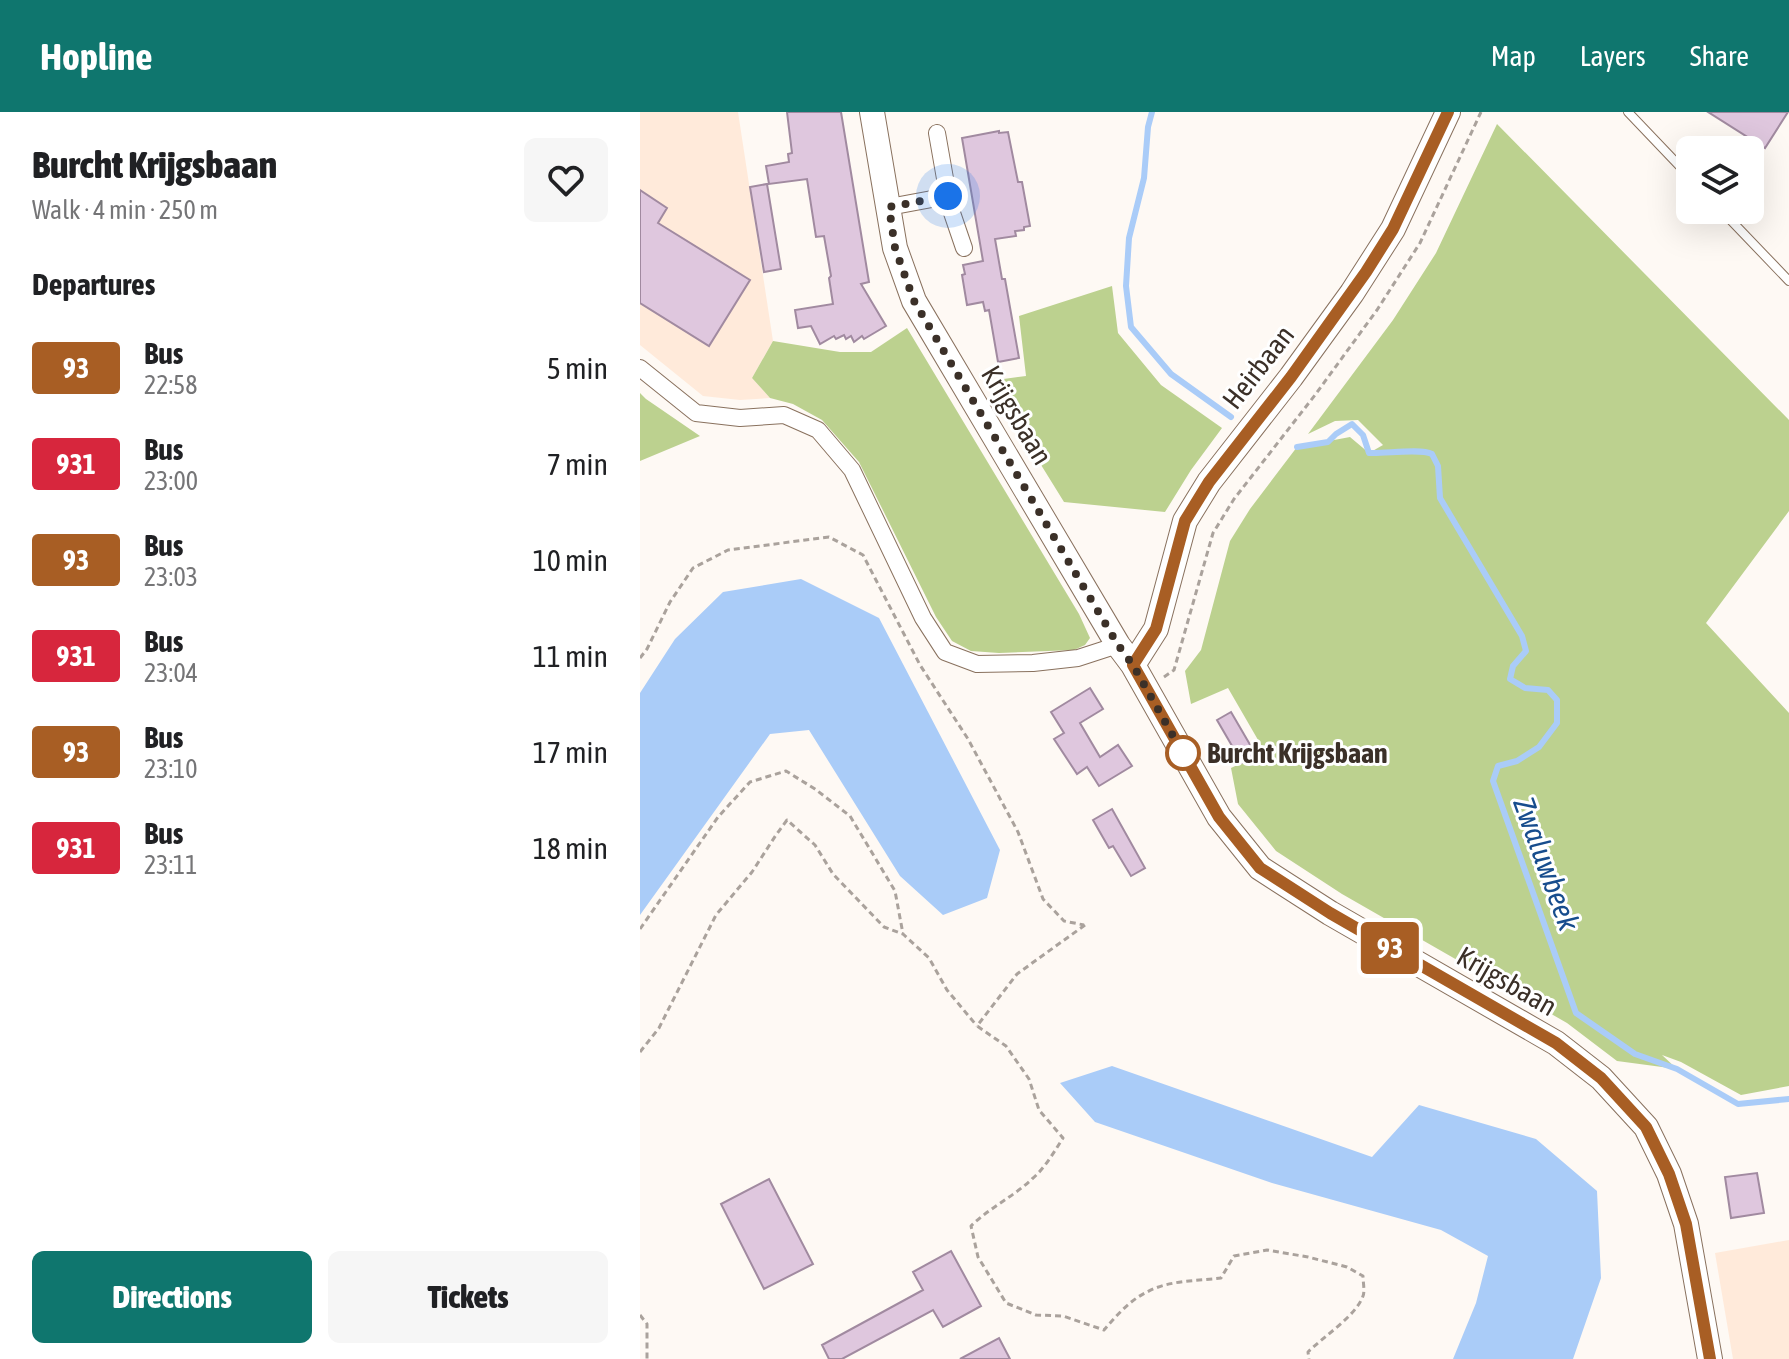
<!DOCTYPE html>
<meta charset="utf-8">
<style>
:root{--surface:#fff;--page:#f6f6f6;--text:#202124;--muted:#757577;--accent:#0f766e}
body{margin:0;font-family:"Asap Condensed",sans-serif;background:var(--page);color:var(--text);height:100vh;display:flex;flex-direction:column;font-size:30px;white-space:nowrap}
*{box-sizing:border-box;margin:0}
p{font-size:26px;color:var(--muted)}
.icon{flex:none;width:44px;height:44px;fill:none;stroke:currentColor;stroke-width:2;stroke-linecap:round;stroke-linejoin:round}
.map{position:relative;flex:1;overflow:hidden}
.drawer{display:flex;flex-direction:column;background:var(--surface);width:640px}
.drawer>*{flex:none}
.badge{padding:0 16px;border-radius:6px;font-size:28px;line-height:52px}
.buttons{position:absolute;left:1036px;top:24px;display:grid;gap:16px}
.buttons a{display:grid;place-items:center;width:88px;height:88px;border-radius:12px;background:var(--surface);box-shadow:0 8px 32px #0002;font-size:40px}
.you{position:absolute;width:40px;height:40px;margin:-20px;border:6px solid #fff;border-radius:50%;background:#1a73e8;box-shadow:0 0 0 12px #1a73e833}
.map>.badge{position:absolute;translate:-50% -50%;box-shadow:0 0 0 4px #fff}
h2{padding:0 32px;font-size:30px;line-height:72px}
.round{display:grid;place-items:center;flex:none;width:84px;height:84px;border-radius:12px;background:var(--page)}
.overview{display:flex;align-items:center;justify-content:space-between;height:136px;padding:0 32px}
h1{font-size:38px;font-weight:800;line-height:60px}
.action{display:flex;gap:16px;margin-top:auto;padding:16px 32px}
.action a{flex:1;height:92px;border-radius:12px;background:var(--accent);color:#fff;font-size:32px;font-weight:800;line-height:92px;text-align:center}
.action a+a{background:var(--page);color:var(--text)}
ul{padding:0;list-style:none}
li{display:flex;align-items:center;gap:24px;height:96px;padding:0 32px}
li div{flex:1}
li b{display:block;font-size:30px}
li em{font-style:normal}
li .badge{min-width:88px;font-weight:700;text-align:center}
header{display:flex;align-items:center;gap:48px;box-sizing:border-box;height:112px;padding:0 40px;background:var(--accent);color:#fff}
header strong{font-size:38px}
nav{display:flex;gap:44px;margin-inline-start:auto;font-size:28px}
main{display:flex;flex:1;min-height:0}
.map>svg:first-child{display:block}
.built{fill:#ffeada}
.green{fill:#bcd18f}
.water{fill:#aaccf8}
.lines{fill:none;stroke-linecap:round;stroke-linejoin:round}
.stream{stroke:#aaccf8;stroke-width:6}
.building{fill:#dfc7de;stroke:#a18aa0;stroke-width:2}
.lane-casing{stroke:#89715e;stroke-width:10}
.street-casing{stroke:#89715e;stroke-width:18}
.secondary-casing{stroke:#89715e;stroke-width:26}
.path{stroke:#aaa29c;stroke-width:3;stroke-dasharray:6 4;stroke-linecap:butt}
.lane{stroke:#fff;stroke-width:8}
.street{stroke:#fff;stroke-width:16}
.secondary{stroke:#fff;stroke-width:24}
.line-casing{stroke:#fff;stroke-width:18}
.line{stroke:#a85e24;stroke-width:12}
.walk{stroke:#3b3028;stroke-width:8;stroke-dasharray:0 14.4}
.stop-dot{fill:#fff;stroke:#a85e24;stroke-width:4}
.labels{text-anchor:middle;stroke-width:6;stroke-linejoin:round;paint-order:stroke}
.street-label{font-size:28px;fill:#3b3028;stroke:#fff}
.stop-label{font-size:28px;font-weight:bold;fill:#3b3028;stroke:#fff;text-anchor:start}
.water-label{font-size:30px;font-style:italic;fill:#174d8d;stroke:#fff}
</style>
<header>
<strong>Hopline</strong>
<nav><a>Map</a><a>Layers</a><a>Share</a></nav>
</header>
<main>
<section class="drawer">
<div class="overview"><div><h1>Burcht Krijgsbaan</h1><p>Walk · 4 min · 250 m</p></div><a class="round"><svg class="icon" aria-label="heart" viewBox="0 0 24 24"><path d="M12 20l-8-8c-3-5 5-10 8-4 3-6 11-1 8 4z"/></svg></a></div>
<h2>Departures</h2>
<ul>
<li><span class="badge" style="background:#a85e24;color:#fff">93</span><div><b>Bus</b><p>22:58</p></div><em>5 min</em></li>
<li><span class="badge" style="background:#d7263d;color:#fff">931</span><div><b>Bus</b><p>23:00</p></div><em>7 min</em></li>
<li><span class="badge" style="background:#a85e24;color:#fff">93</span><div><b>Bus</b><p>23:03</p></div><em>10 min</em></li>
<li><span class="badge" style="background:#d7263d;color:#fff">931</span><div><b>Bus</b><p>23:04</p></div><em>11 min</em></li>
<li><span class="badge" style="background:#a85e24;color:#fff">93</span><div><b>Bus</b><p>23:10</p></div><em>17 min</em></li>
<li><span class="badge" style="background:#d7263d;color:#fff">931</span><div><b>Bus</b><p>23:11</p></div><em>18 min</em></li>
</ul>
<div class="action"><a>Directions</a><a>Tickets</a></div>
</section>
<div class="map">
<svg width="1149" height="1247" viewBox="0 0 1149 1247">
<rect width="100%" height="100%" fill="#fef9f4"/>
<path class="built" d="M0 0H98L133 229 112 266 130 286 100 288 63 284 0 233Z
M1149 1128V1247H1093L1075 1141Z"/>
<path class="green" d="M857 12 1149 308V399L1066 511 1149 601V974L1101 983 1041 950 1022 943 1037 957 977 949 927 911 702 782 636 739 598 692 591 656 625 640 588 576 551 592 545 559 561 538 590 429 610 397 657 335 710 325 729 341 743 333 718 308 695 309 668 322 753 208 796 141Z
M472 174 478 221 521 273 582 316 551 358 525 400 424 390 349 269 386 264 379 204Z
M267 216 439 502 450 526 445 533 434 538 359 541 331 539 312 529 296 505 219 350 182 308 153 292 130 286 112 266 133 229 200 240H231Z
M0 281 6 287 60 324 0 349Z"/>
<path class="water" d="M161 467 239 506 360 738 347 786 303 803 260 764 169 618 130 622 0 803V581L35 527 83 480Z
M472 954 732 1045 779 993 896 1027 957 1079 961 1166 933 1247H813L836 1191 848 1144 801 1118 632 1071 455 1010 420 971Z"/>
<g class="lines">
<path class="stream" d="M512 0 508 15 504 66 489 126 486 174 491 215 531 262 591 305
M657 335 688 330 696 322 712 312 723 323 729 341C745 342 780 336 792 342L798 354 800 386 882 524 886 539 873 554 870 567 885 576 908 578 917 588V611L899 635 877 649 858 654 853 669 936 901 995 942 1037 957 1098 992 1149 987"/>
</g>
<path class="building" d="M147 0H201L229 170 221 172 246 214 224 227 222 224 214 230 211 224 206 227 204 223 196 227 194 224 180 232 171 214 158 216 155 198 193 192 189 166 191 164 184 124 176 125 167 67 129 72 126 54 149 50 148 42 152 41Z
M1068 0H1148L1125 36Z
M359 19V21L368 20 378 70H382L390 114 384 115V118L375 119 376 124 355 127 362 167H365L371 201 379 246 358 250 349 198 345 199 343 190 327 193 322 163 325 162 323 153 343 149 322 26Z
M127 72 141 157 124 160 110 75Z
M0 78 27 96 18 111 110 168 69 234 0 191Z
M450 576 463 597 440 611 460 645 478 633 492 654 459 674 447 655 437 662 414 627 424 621 411 600Z
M591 600 616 643 602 651 577 608Z
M472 697 505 756 491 764 473 734 469 736 453 708Z
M1117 1061 1124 1101 1091 1106 1085 1065Z
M129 1067 173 1152 124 1177 81 1092Z
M311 1139 341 1194 303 1215 293 1198 202 1247H189L182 1233 283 1178 273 1160Z
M359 1226 370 1247H320Z"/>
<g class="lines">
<g class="lane-casing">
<path id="lane" d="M988 0 1050 65
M1081 98 1149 169"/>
</g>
<g class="street-casing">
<path id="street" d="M297 21 310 95 324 136
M249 95 308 84
M0 256 56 301 100 306 144 303 178 318 212 358 283 506 305 540 337 552 393 551 438 546 478 533"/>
</g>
<g class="secondary-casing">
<path id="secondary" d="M232 0 255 136 274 189 478 533 493 553 579 705 620 756 690 801 916 931 961 966 1006 1015 1029 1062 1046 1112 1070 1247
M493 553 516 517 545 409 569 370 651 265 712 181 753 117 808 0"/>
</g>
<path class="path" d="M0 546 7 537 30 490 53 456 88 438 189 425 223 443 280 553 328 627 378 720 403 787 424 809 444 813
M524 565 534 558 573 421 594 387 675 283 737 198 780 131 841 0
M445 813 377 862 337 914 366 934 389 967 399 998 423 1026C414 1040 405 1056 392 1067 373 1085 349 1096 331 1114L338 1145 366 1191 396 1203 423 1204 464 1218C476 1204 490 1188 507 1180 529 1168 557 1169 581 1166L594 1144 627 1138 668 1145 707 1155 723 1164C723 1170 725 1179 723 1184 716 1204 684 1224 668 1240L669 1247
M0 817 78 705 110 670 146 659 175 677 210 704 255 779 263 822
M0 940 19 916 76 803 112 760 136 723 147 708 175 733 193 762 244 815 263 822 289 846 307 878 337 914
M0 1203 7 1212V1247"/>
<use href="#lane" class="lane"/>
<use href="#street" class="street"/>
<use href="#secondary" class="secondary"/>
</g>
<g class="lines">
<g class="line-casing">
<path id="line" d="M808 0 753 117 726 160 651 265 569 370 545 409 516 517 493 553 579 705 620 756 690 801 916 931 961 966 1006 1015 1029 1062 1046 1112 1070 1247"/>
</g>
<use href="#line" class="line"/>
<path class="walk" d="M308 84 249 95 255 136 274 189 478 533 493 553 550 654 543 641"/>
</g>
<circle class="stop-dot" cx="543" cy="641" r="16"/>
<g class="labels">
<g class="street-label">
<text transform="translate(618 255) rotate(-52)" y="10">Heirbaan</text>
<text transform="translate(377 303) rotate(59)" y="10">Krijgsbaan</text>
<text transform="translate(867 869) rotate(30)" y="10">Krijgsbaan</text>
</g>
<g class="stop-label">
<text x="567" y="651">Burcht Krijgsbaan</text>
</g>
<g class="water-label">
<text transform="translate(906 752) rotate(70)" y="10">Zwaluwbeek</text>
</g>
</g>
</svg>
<div class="buttons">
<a><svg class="icon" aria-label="layers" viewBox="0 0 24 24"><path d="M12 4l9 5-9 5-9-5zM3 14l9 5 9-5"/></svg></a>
</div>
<div class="you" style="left:308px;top:84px"></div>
<b class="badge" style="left:750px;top:836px;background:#a85e24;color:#fff">93</b>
</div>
</main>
